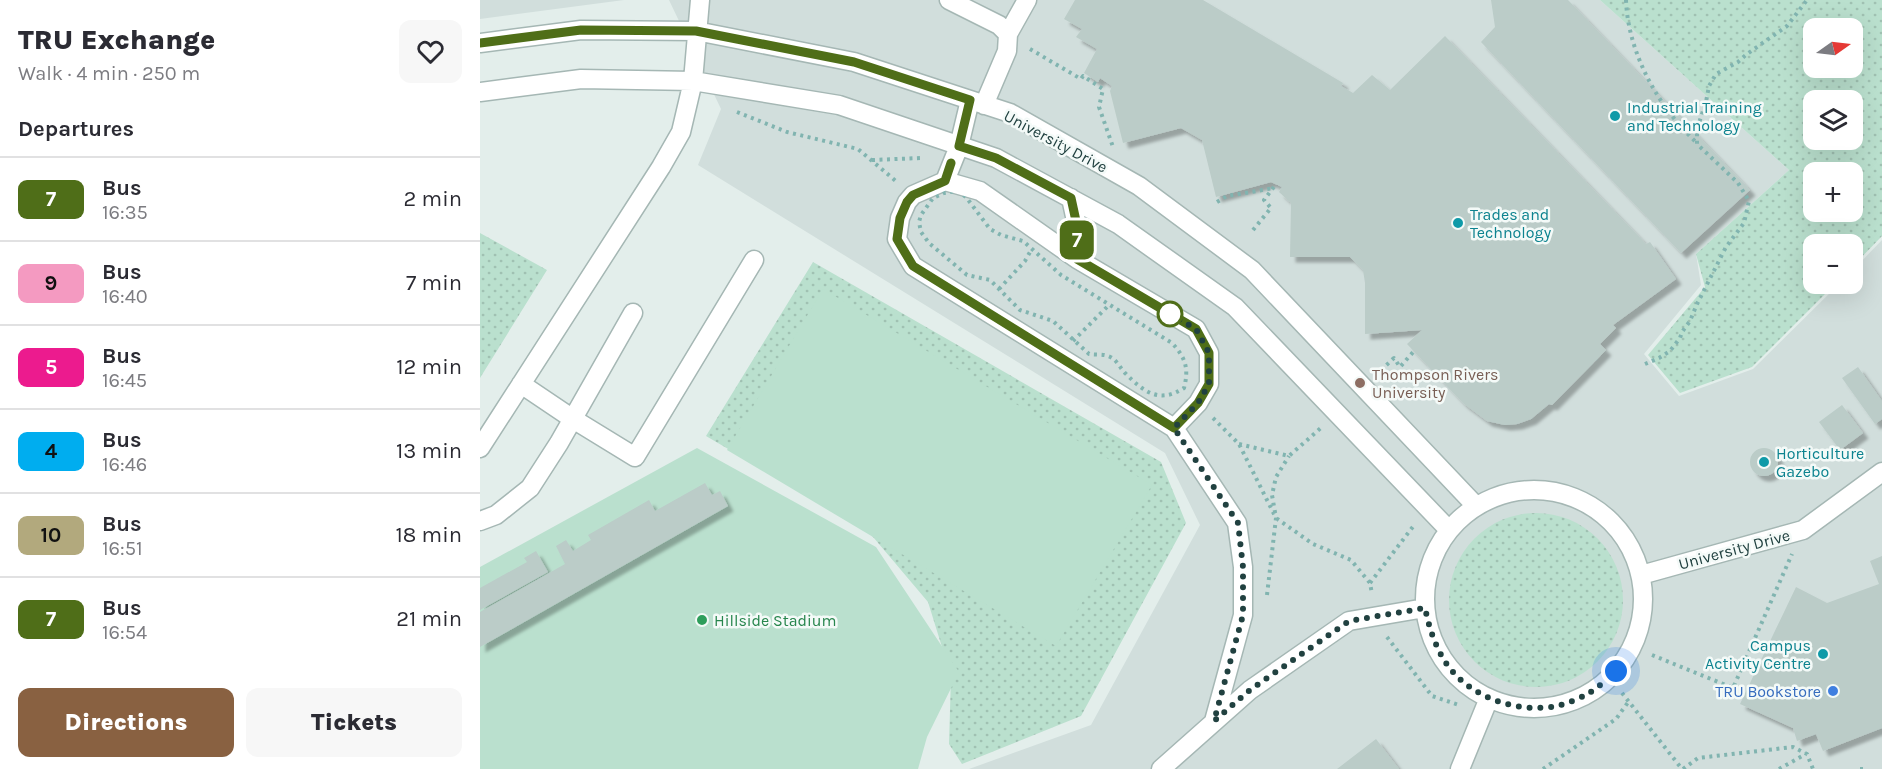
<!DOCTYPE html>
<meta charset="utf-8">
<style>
:root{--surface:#fff;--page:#f7f7f7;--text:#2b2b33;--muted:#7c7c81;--line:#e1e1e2;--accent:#896141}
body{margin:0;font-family:Karla,sans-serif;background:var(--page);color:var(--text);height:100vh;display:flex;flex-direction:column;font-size:22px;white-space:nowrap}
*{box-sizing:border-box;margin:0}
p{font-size:20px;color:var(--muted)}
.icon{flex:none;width:33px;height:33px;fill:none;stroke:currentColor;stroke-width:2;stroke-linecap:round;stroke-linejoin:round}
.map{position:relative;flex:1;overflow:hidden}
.side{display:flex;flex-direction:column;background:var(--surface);width:480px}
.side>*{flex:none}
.badge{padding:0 12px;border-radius:9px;font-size:21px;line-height:39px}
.needle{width:39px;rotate:76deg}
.buttons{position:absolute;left:1323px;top:18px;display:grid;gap:12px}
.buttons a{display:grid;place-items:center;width:60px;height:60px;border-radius:12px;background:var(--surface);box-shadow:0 6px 24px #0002;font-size:30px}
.you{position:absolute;width:30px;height:30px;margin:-15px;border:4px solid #fff;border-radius:50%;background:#1a73e8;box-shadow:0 0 0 9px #1a73e833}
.map>.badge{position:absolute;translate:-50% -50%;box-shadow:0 0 0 3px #fff}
h2{padding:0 18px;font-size:22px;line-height:54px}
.round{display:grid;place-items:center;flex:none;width:63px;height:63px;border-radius:12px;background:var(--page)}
.overview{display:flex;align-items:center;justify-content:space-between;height:102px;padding:0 18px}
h1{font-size:28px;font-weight:800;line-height:45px}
.button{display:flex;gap:12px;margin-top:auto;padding:12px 18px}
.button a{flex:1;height:69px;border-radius:12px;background:var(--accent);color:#fff;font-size:24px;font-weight:800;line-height:69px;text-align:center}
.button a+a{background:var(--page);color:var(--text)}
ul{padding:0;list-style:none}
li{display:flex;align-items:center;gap:18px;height:84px;padding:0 18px;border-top:2px solid var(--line)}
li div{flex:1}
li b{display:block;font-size:22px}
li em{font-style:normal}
li .badge{min-width:66px;font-weight:700;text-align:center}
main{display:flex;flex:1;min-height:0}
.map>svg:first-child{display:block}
.built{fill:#d1dedc}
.green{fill:url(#green-dots);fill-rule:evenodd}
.pitch{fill:#bae0ce}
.building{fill:#bbccc8;filter:url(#shadow)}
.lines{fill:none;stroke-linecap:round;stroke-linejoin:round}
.minor-casing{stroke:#a5b7b4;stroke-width:21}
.path{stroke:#81b4b0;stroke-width:4;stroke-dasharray:3 4.5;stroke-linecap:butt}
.minor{stroke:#fff;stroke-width:18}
.line-casing{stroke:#fff;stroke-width:14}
.line{stroke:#4f6e18;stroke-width:9}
.walk{stroke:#214140;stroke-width:6;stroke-dasharray:0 10.8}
.culture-dot{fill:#0f9aa8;stroke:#f4faf8;stroke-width:2}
.stop-dot{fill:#fff;stroke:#4f6e18;stroke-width:3}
.education-dot{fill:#8d6e63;stroke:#f4faf8;stroke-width:2}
.leisure-dot{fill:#2e9e5b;stroke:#f4faf8;stroke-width:2}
.shop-dot{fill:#3f7fe0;stroke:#f4faf8;stroke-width:2}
.labels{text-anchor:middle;stroke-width:5;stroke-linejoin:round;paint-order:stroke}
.culture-label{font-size:16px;fill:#0d838f;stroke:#f4faf8;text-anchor:start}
.street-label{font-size:16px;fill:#214140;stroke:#f4faf8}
.education-label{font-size:16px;fill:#785e54;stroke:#f4faf8;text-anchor:start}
.leisure-label{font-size:16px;fill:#27864d;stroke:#f4faf8;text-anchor:start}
.shop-label{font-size:16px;fill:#366cbe;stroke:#f4faf8;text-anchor:end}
</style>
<main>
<section class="side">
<div class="overview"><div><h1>TRU Exchange</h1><p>Walk · 4 min · 250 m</p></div><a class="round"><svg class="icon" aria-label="heart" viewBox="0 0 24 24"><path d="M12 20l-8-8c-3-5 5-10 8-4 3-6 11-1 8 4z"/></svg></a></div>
<h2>Departures</h2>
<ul>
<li><span class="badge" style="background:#4f6e18;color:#fff">7</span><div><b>Bus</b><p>16:35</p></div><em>2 min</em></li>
<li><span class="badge" style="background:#f49ac1;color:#111">9</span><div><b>Bus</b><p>16:40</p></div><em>7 min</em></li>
<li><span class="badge" style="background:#ec1b8e;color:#fff">5</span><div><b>Bus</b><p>16:45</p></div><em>12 min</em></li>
<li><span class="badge" style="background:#00adef;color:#111">4</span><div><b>Bus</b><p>16:46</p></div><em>13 min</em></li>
<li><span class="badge" style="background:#b2a97d;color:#111">10</span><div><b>Bus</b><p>16:51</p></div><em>18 min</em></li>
<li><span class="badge" style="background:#4f6e18;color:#fff">7</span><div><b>Bus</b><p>16:54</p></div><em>21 min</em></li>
</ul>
<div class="button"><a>Directions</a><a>Tickets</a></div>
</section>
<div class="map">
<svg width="1402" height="769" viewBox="0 0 1402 769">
<defs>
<pattern id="green-dots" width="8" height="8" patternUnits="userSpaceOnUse" patternTransform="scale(1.5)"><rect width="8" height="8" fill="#bae0ce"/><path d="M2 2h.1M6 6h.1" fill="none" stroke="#a0c1b2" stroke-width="1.8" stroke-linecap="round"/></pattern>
<filter id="shadow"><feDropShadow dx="5.5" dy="5.5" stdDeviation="1.5" flood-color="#0004"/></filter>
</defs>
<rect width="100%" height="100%" fill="#e3eeeb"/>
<path class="built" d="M0 0H144L0 19Z
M189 0H1120L1309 170 1216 254 1221 285 1164 354 1199 396 1273 369 1359 284H1372L1373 270 1402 240V769H489L611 725 720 525 685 453 218 165 241 109Z"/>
<path class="green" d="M1120 0H1402V236L1373 266 1372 244H1334V284H1355L1272 367 1200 393 1168 355 1225 287 1216 254 1309 170ZM1372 28V68H1334V28ZM1372 100V140H1334V100ZM1334 172H1372V212H1334Z
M0 233 67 270 0 378Z
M333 262 681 462 706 523 601 716 482 764 469 744 471 676 448 602 388 531 226 436Z
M969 600a87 87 0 1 1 174 0a87 87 0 1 1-174 0Z"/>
<path class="pitch" d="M343 289 672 485 576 646 247 450Z
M217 448 396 547 479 672 447 737 438 769H0V567Z"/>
<path class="building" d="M595 0H723L863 83 861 86 873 93 892 75 910 90 965 36 1166 244 1170 242 1196 279 1133 325 1136 328 1120 344 1126 350 1072 405 1069 404 1051 419 1037 424 1025 425 1007 421 983 403 927 344 942 330 885 334V283L883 270 870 257H810L811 203 799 192 802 187 791 182 736 197 722 140 701 128 643 143 630 91 632 86 620 78 618 82 604 73 617 49 596 37 602 29 584 19Z
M1011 0H1088L1270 190 1201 253 1001 42 1015 27Z
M1378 367 1402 401V419L1395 424 1362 378Z
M1362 405 1383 433 1360 450 1339 422Z
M1270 462a14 14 0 1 1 28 0a14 14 0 1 1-28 0Z
M225 483 232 495 240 491 248 506 0 647V612L85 564 76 546 86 540 93 551 111 540 108 535 169 500 175 511Z
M56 551 68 572 0 610V588L47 562 44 558Z
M1402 556V728L1343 751 1336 734 1317 741 1313 728 1260 704 1316 587 1347 603 1399 584 1390 561Z
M896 739 919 769H857Z"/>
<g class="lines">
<g class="minor-casing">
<path id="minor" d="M469 0 519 25 528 34 527 51 504 105
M528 34 547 0
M0 43 101 30 216 31 374 62 530 113 659 186 772 270 996 506
M0 92 101 79 213 81 359 105 516 158 638 224 755 307 969 530
M465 181 479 146 490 100
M591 198 596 221 597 259
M41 384 93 419 155 457 274 260
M694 428 718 403 729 384V353L716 329 597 259 500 191 465 181 433 195 427 202 420 218 417 239 433 266 694 428 757 523 763 567V615L734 721
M0 448 181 167 201 132 213 81 220 0
M945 599a109 109 0 1 1 218 0a109 109 0 1 1-218 0Z
M0 521 16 515 50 488 79 443 153 313
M1161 575 1323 530 1402 472
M681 769 770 690 869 621 945 608
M980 769 1009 698"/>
</g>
<path class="path" d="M1146 0C1148 53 1178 107 1217 143
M550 49 601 79 603 76 623 89 619 107 633 147
M257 112 307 132 378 149 417 182
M392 160 441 158
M477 191 486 197 510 229 521 235 543 241 581 275 692 343C706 358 709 369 704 388 679 404 664 392 645 373 639 367 637 359 628 356 623 354 615 355 609 354L573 321 540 310 510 280 487 275 449 243 441 232 439 222 441 215 453 198 464 193Z
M737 202 747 196 794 188
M773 230 791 208 784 200 796 184
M519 289 545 261 550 252
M593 341 629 305
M1165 364 1179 358 1190 351 1200 338 1202 332 1210 321 1217 304 1246 247 1264 223 1269 201 1258 183 1217 144V129L1226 102 1229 86 1236 74 1258 62 1267 54 1307 26 1327 0
M901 370 914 358 920 367 934 351
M733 418 759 444 796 518 833 544 871 560 890 583 892 594
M759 444 809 456 843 426
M890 583 935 524
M787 595 796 518 792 495 796 477 809 456
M907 637 952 696 979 705
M1172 655 1253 688 1312 554
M1142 693 1202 769
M1063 769 1136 719 1149 701
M1203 769 1218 758 1313 747 1327 754 1333 769
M1299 769 1326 754
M1380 769H1384"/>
<use href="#minor" class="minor"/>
</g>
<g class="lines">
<g class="line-casing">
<path id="line" d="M0 43 101 30 216 31 374 62 490 100 479 146 516 158 591 198 596 221 597 259 716 329 729 353V384L718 403 694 428 433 266 417 239 420 218 427 202 433 195 465 181 471 163"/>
</g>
<use href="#line" class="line"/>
<path class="walk" d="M690 314 716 329 729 353V384L718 403 694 428 758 523 763 567V615L734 721 770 690 869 621 945 608C949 627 954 643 964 660 986 696 1036 714 1077 706 1086 704 1098 699 1107 694 1117 689 1127 679 1136 671"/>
</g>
<g class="culture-dot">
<circle cx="1135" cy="116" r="6"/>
<circle cx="978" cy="223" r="6"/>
<circle cx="1284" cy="462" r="6"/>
<circle cx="1343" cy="654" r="6"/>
</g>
<circle class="stop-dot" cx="690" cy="314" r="12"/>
<circle class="education-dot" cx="880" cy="383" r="6"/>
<circle class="leisure-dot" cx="222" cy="620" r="6"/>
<circle class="shop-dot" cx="1353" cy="691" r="6"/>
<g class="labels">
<g class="culture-label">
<text x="1147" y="113">Industrial Training<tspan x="1147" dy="18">and Technology</tspan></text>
<text x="990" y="220">Trades and<tspan x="990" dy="18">Technology</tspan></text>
<text x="1296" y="459">Horticulture<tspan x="1296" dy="18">Gazebo</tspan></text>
<text x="1331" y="651" text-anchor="end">Campus<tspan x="1331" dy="18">Activity Centre</tspan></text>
</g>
<g class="street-label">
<text transform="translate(576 141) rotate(28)" y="6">University Drive</text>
<text transform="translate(1254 549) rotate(-15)" y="6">University Drive</text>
</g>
<g class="education-label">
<text x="892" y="380">Thompson Rivers<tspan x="892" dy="18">University</tspan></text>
</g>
<g class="leisure-label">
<text x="234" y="626">Hillside Stadium</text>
</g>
<g class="shop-label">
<text x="1341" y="697">TRU Bookstore</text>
</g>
</g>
</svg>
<div class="buttons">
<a><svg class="needle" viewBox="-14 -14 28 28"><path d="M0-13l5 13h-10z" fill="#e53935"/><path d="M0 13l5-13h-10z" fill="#7c7c81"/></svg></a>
<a><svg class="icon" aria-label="layers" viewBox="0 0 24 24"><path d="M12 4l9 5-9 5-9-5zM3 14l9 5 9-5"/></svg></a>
<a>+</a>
<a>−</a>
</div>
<div class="you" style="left:1136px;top:671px"></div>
<b class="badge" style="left:597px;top:240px;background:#4f6e18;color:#fff">7</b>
</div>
</main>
